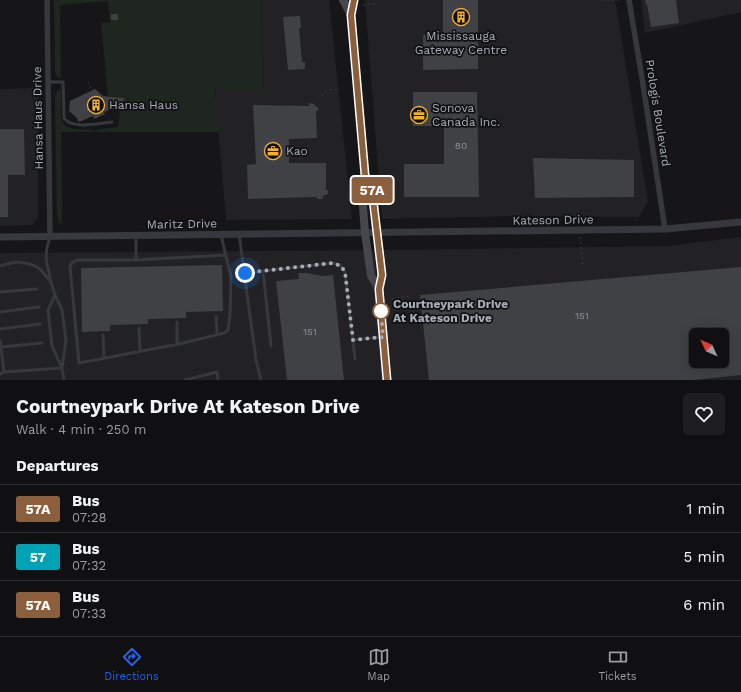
<!DOCTYPE html>
<meta charset="utf-8">
<style>
:root{--surface:#101012;--page:#1e1e20;--text:#f1f3f6;--muted:#9c9d9f;--line:#303032;--accent:#2563eb}
body{margin:0;font-family:"Work Sans",sans-serif;background:var(--page);color:var(--text);height:100vh;display:flex;flex-direction:column;font-size:15px;white-space:nowrap}
*{box-sizing:border-box;margin:0}
p{font-size:13px;color:var(--muted)}
.icon{flex:none;width:22px;height:22px;fill:none;stroke:currentColor;stroke-width:2;stroke-linecap:round;stroke-linejoin:round}
.map{position:relative;height:380px;overflow:hidden}
.drawer{display:flex;flex-direction:column;background:var(--surface);flex:1}
.drawer>*{flex:none}
.badge{padding:0 8px;border-radius:3px;font-size:14px;line-height:26px}
.needle{width:26px;rotate:314deg}
.tools{position:absolute;left:689px;top:328px;display:grid;gap:8px}
.tools a{display:grid;place-items:center;width:40px;height:40px;border-radius:6px;background:var(--surface);box-shadow:0 4px 16px #0002,0 0 0 1px var(--line);font-size:20px}
.you{position:absolute;width:20px;height:20px;margin:-10px;border:3px solid #fff;border-radius:50%;background:#1a73e8;box-shadow:0 0 0 6px #1a73e833}
.map>.badge{position:absolute;translate:-50% -50%;box-shadow:0 0 0 2px #fff}
h2{padding:0 16px;font-size:15px;line-height:36px}
.round{display:grid;place-items:center;flex:none;width:42px;height:42px;border-radius:6px;background:var(--page)}
.headline{display:flex;align-items:center;justify-content:space-between;height:68px;padding:0 16px}
h1{font-size:19px;font-weight:700;line-height:30px}
ul{padding:0;list-style:none}
li{display:flex;align-items:center;gap:12px;height:48px;padding:0 16px;border-top:1px solid var(--line)}
li div{flex:1}
li b{display:block;font-size:15px}
li em{font-style:normal}
li .badge{min-width:44px;font-weight:700;text-align:center}
.tab-bar{display:flex;justify-content:space-around;align-items:center;height:56px;border-top:1px solid var(--line);background:var(--surface);font-size:11px;color:var(--muted)}
.tab-bar a{display:grid;justify-items:center;gap:2px}
.tab-bar .selected{color:var(--accent)}
.map>svg:first-child{display:block}
.built{fill:#222225;fill-rule:evenodd}
.green{fill:#1e261f}
.building{fill:#404145;fill-rule:evenodd}
.lines{fill:none;stroke-linecap:round;stroke-linejoin:round}
.path{stroke:#3d3f44;stroke-width:1;stroke-dasharray:2 3;stroke-linecap:butt}
.service{stroke:#37383d;stroke-width:3}
.minor{stroke:#37383d;stroke-width:5.5}
.tertiary{stroke:#37383d;stroke-width:7}
.secondary{stroke:#45474d;stroke-width:8}
.line-casing{stroke:#fff;stroke-width:9}
.line{stroke:#8b5e3c;stroke-width:6}
.walk{stroke:#a8adb8;stroke-width:4;stroke-dasharray:0 7.2}
.stop-dot{fill:#fff;stroke:#8b5e3c;stroke-width:2}
.labels{text-anchor:middle;stroke-width:3.5;stroke-linejoin:round;paint-order:stroke}
.number-label{font-size:10px;fill:#8e929b}
.poi-label{font-size:12px;fill:#a8adb8;stroke:#111113;text-anchor:start}
.street-label{font-size:12px;fill:#a8adb8;stroke:#111113}
.stop-label{font-size:12px;font-weight:bold;fill:#a8adb8;stroke:#111113;text-anchor:start}
</style>
<div class="map">
<svg width="741" height="380" viewBox="0 0 741 380">
<rect width="100%" height="100%" fill="#161618"/>
<path class="built" d="M261 0H329L352 219 226 220 215 90 264 88Z
M365 0H615L648 201 639 217 516 216 382 219Z
M641 0H741V12L645 33Z
M38 88V216L33 225 0 226V89Z
M741 237V380H0V253L396 250 667 246ZM696 335H722V361H696Z"/>
<path class="green" d="M54 0H261L264 89 215 90 219 132H61L62 222 59 224 57 216 55 94 61 88V117L64 125C74 132 86 127 96 131L99 129 118 127 120 111H122L124 98 108 96 101 23 110 22 108 1 60 5 61 78 57 77 55 72Z"/>
<path class="building" d="M443 0H478V69L423 70V35H443Z
M645 0H676L679 23 651 27 647 4 646 5Z
M111 14H118V20H111Z
M300 16 301 28H299L302 62H305V69L288 70 283 17Z
M95 89 103 96 124 98 122 111 109 109V110L104 112 105 114 94 119 93 116 79 122 76 117 69 111 70 101Z
M413 92H477L479 197H404V164H444V126H413Z
M309 103 314 104 316 107H318V111H316L317 138 289 139V146H292V156L289 157V163H326V190H328V194L323 196V199H317V197L248 199 247 165 256 164 253 105 309 106Z
M0 129H24L25 175H8V217H0Z
M533 158 634 160V197L535 198Z
M222 265 223 311 186 312V318L148 319V324L110 325V331L82 332 81 268Z
M741 267V375L694 380H429L420 295ZM696 335H722V361H696Z
M298 273H307L322 276 333 275 344 380H287L276 281 299 279Z"/>
<g class="lines">
<path class="path" d="M602 0H619
M363 5 375 3 374 0
M88 82 92 91
M322 96 328 90 340 89
M381 205 396 201
M580 237 583 266
M392 299 411 296"/>
<path class="service" d="M48 82H63L64 118C72 130 98 123 112 122
M239 234 256 360 261 380
M136 235V260H77L73 262 70 266 79 363 179 344 224 333 228 330 230 315 231 277 221 235
M50 238C43 255 47 264 51 281
M136 260 226 255
M0 266 15 262 25 263 33 265 40 269 51 282 55 295 62 310 66 340 62 368 64 380
M263 271 271 346
M245 273 333 263 341 266 345 272 355 359
M0 292 37 289
M55 295 48 310 52 346 62 368
M0 312 39 307
M216 316 217 335
M177 322V344
M139 328 140 351
M0 329 40 324
M103 335 104 358
M0 340 4 372
M353 340 383 337
M1 347 42 343
M0 374 4 372 62 368
M185 380 217 372 218 380"/>
<path class="minor" d="M47 0 50 237
M629 0 642 78 665 229"/>
<path class="tertiary" d="M0 237 665 229 741 222"/>
<path class="secondary" d="M343 0 351 15
M354 0 351 15 365 175 362 194 365 233 371 276 379 289
M366 176 372 191 379 245 382 275 379 289 387 380"/>
</g>
<g class="lines">
<g class="line-casing">
<path id="line" d="M354 0 351 15 365 175 372 191 382 275 379 289 387 380"/>
</g>
<use href="#line" class="line"/>
<path class="walk" d="M245 273 333 263 341 266 345 272 353 340 383 337 381 311"/>
</g>
<defs>
<g id="building-ring" transform="scale(0.9)"><circle r="9.5" fill="#111113" stroke="#f2b134" stroke-width="1.5"/><path d="M-4-6H4V6H1V3H-1V6H-4ZM-2.5-4.3h1.7v1.8h-1.7ZM.8-4.3h1.7v1.8H.8ZM-2.5-1h1.7V.8h-1.7ZM.8-1h1.7V.8H.8Z" fill="#f2b134"/></g>
<g id="office-ring" transform="scale(0.9)"><circle r="9.5" fill="#111113" stroke="#f2b134" stroke-width="1.5"/><path d="M-6-3h4V-5.5h4V-3h4V5H-6ZM-1-4.5V-3h2v-1.5ZM-6 0V1H6V0Z" fill="#f2b134"/></g>
</defs>
<g fill-rule="evenodd">
<use href="#building-ring" x="461" y="17"/>
<use href="#building-ring" x="96" y="105"/>
<use href="#office-ring" x="419" y="115"/>
<use href="#office-ring" x="273" y="151"/>
</g>
<circle class="stop-dot" cx="381" cy="311" r="8"/>
<g class="labels">
<g class="number-label">
<text x="461" y="149">80</text>
<text x="582" y="319">151</text>
<text x="310" y="335">151</text>
</g>
<g class="poi-label">
<text x="461" y="40" text-anchor="middle">Mississauga<tspan x="461" dy="14">Gateway Centre</tspan></text>
<text x="109" y="109">Hansa Haus</text>
<text x="432" y="112">Sonova<tspan x="432" dy="14">Canada Inc.</tspan></text>
<text x="286" y="155">Kao</text>
</g>
<g class="street-label">
<text transform="translate(658 113) rotate(81)" y="4">Prologis Boulevard</text>
<text transform="translate(38 118) rotate(-91)" y="4">Hansa Haus Drive</text>
<text transform="translate(553 220) rotate(-1)" y="4">Kateson Drive</text>
<text transform="translate(182 224) rotate(-1)" y="4">Maritz Drive</text>
</g>
<g class="stop-label">
<text x="393" y="308">Courtneypark Drive<tspan x="393" dy="14">At Kateson Drive</tspan></text>
</g>
</g>
</svg>
<div class="tools">
<a><svg class="needle" viewBox="-14 -14 28 28"><path d="M0-13l5 13h-10z" fill="#e53935"/><path d="M0 13l5-13h-10z" fill="#9c9d9f"/></svg></a>
</div>
<div class="you" style="left:245px;top:273px"></div>
<b class="badge" style="left:372px;top:190px;background:#8b5e3c;color:#fff">57A</b>
</div>
<section class="drawer">
<div class="headline"><div><h1>Courtneypark Drive At Kateson Drive</h1><p>Walk · 4 min · 250 m</p></div><a class="round"><svg class="icon" aria-label="heart" viewBox="0 0 24 24"><path d="M12 20l-8-8c-3-5 5-10 8-4 3-6 11-1 8 4z"/></svg></a></div>
<h2>Departures</h2>
<ul>
<li><span class="badge" style="background:#8b5e3c;color:#fff">57A</span><div><b>Bus</b><p>07:28</p></div><em>1 min</em></li>
<li><span class="badge" style="background:#00a3b4;color:#fff">57</span><div><b>Bus</b><p>07:32</p></div><em>5 min</em></li>
<li><span class="badge" style="background:#8b5e3c;color:#fff">57A</span><div><b>Bus</b><p>07:33</p></div><em>6 min</em></li>
</ul>
</section>
<nav class="tab-bar">
<a class="selected"><svg class="icon" aria-label="directions" viewBox="0 0 24 24"><path d="M12 3l9 9-9 9-9-9zM9 14v-3h6M13 9l2 2-2 2"/></svg>Directions</a>
<a><svg class="icon" aria-label="map" viewBox="0 0 24 24"><path d="M3 6l6-2 6 2 6-2v14l-6 2-6-2-6 2zM9 4v14M15 6v14"/></svg>Map</a>
<a><svg class="icon" aria-label="tickets" viewBox="0 0 24 24"><path d="M3 7h18v10H3zM15 7v10"/></svg>Tickets</a>
</nav>
